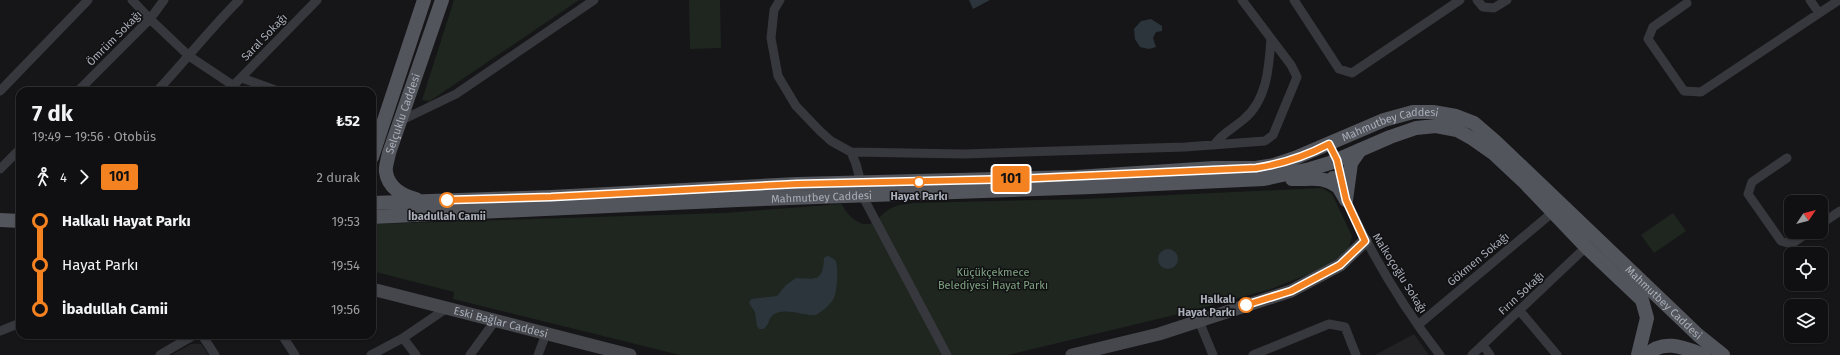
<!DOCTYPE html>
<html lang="tr">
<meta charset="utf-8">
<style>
:root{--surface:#101012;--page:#19191b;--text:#f1f3f6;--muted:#9c9d9f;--line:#303032}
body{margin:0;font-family:"Fira Sans",sans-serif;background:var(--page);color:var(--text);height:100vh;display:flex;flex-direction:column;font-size:15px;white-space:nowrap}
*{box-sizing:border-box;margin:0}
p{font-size:13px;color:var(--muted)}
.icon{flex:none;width:22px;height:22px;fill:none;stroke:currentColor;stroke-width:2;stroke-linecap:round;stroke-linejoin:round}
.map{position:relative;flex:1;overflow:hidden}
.drawer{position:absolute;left:16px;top:87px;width:360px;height:252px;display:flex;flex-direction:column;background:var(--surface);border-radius:12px;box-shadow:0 1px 3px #0004,0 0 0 1px var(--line)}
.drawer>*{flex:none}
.badge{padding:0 8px;border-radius:3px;font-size:14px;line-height:26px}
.needle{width:26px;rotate:55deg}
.buttons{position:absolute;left:1784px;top:195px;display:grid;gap:8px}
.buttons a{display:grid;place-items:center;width:44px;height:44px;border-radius:8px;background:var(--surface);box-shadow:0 1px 3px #0004,0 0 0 1px var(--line);font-size:20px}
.map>.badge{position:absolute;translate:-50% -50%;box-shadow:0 0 0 2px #fff}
.legs{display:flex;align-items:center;gap:6px;height:44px;padding:0 16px;font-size:13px}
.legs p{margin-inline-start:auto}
.summary{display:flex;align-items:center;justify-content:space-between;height:68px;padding:0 16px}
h1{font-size:22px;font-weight:700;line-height:30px}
ul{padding:0 16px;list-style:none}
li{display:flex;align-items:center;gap:14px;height:44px;font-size:15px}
li i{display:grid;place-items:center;width:6px;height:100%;margin:0 5px;background:currentColor}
li i::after{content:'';width:10px;height:10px;margin:-5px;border:3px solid;border-radius:50%;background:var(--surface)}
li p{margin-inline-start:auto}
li:first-child i{background:linear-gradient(#0000 50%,currentColor 0)}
li:last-child i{background:linear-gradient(currentColor 50%,#0000 0)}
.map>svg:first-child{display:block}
.built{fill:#222225}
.green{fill:#1e261f}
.water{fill:#2c353c}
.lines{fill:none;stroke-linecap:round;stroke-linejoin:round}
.street{stroke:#37383d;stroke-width:9}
.secondary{stroke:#45474d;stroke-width:13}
.primary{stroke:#53555c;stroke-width:14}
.line-1-casing{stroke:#fff;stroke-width:9}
.line-1{stroke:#f58220;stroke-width:6}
.stop-1-dot{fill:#fff;stroke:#f58220;stroke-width:2}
.labels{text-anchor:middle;stroke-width:3;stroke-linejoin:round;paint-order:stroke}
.street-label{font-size:11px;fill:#a8adb8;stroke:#111113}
.stop-label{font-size:11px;font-weight:bold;fill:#a8adb8;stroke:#111113}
.park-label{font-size:11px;fill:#7fa381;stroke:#111113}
</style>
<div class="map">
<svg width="1840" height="355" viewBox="0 0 1840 355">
<rect width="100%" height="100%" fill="#161618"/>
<path class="built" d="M1414 334 1429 355H1375Z
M191 344H201L209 355H172Z"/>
<path class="green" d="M454 0H579L430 101 422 100Z
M689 0H720L721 48 690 49Z
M1322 188 1332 194 1352 236 1348 250 1337 263 1271 289 1187 312 1008 355H680L453 299 454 292 372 271V224L724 213 842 204C846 214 861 230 874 222 881 217 885 210 894 207 900 204 908 204 915 203L1084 199Z
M1673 213 1686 231 1654 253 1641 235Z"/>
<path class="water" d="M969 0H990L973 9Z
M1151 19 1162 26V31L1156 32 1153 38 1156 47 1149 49 1140 47 1135 39 1134 29 1141 21Z
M1158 259a10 10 0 1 1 20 0a10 10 0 1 1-20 0Z
M827 256C830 257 833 258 835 260 839 266 837 288 835 295 833 303 823 311 816 315 803 316 782 306 772 316 768 320 769 326 763 329H759L757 326 755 312 749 303 751 299 777 296 786 285 796 278C816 279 823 282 824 258Z"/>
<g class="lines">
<path class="street" d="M132 0 150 19 189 56 234 86
M780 0 774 10 771 38 778 76 796 106 820 131 831 141 851 152 964 154 1185 147 1265 141 1273 135 1297 77 1291 65 1242 0
M1294 0 1339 69 1352 73 1460 0
M1477 0 1483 7 1494 8 1507 0
M1810 0 1819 13
M1687 3 1653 27 1648 39 1684 91 1701 92 1839 0
M242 78 278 91
M0 91 88 0
M78 91 150 19 164 0
M157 91C185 61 210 29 239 0
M228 91 317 0
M400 121 456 94 594 0
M1214 145C1222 133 1234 128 1244 119 1267 100 1269 67 1271 39
M851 152 856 164 861 183
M1787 158 1752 182 1748 194 1781 241 1791 244 1809 232
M0 169 20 149
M862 195 947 355
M1346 200C1371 253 1404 309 1440 355
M1821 224 1840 211
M1520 311 1557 355
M1199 321 1213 355
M1418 325 1553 212
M0 331 20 323
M202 335 215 355
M282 335 295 355
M403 338 416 355
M1483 345 1490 355
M160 355 194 335
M371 355 403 338 447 308
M470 355 495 321
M538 355 546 334
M1253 355 1329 324 1345 327 1356 355
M1472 355 1586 247"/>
<g class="secondary">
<path id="s1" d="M372 289 630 355"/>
<path d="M1072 355 1159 334 1291 291 1340 265 1365 241"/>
</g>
<g class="primary">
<path d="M372 157 424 0"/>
<path d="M1333 178 1346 200"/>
<path d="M1292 179C1309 180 1322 175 1337 186"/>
<path id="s2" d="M416 199C402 196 388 187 386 172 385 167 388 159 389 153L442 0"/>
<path d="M1346 200 1351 163 1360 150"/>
<path id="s3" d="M372 203 551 197 797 184 1076 177 1214 168H1256L1274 165 1295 158 1384 120 1413 112H1433L1456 116 1474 123 1496 142 1698 335 1723 355"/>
<path id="s4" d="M372 217 738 200 1092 187 1264 179 1310 169 1330 163 1390 137 1416 128 1436 126 1457 130 1473 139 1493 153 1525 183 1586 247 1642 300 1647 318 1638 355"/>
<path d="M0 220 20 221"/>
<path d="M1647 355C1663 338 1685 348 1704 355"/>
</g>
</g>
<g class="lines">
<g class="line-1-casing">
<path id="line-1" d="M447 200 551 197 797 184 1015 179 1256 168C1282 164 1306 156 1329 144L1337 160 1346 200 1365 241 1340 265 1291 291 1246 305"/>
</g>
<use href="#line-1" class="line-1"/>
</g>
<g class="stop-1-dot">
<circle cx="919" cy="182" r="5"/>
<circle cx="447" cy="200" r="7"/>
<circle cx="1246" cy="305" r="7"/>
</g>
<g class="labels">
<g class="street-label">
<text transform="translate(264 37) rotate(-46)" y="4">Saral Sokağı</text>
<text transform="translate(114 38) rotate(-45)" y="4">Ömrüm Sokağı</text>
<text dy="4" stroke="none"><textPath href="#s2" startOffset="104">Selçuklu Caddesi</textPath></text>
<text dy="4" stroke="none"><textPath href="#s3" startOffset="1027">Mahmutbey Caddesi</textPath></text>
<text dy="4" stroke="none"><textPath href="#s4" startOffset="450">Mahmutbey Caddesi</textPath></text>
<text transform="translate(1478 259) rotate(-40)" y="4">Gökmen Sokağı</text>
<text transform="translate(1400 273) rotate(58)" y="4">Malkoçoğlu Sokağı</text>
<text transform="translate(1521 293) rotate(-43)" y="4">Fırın Sokağı</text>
<text dy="4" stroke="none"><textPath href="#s3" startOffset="1376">Mahmutbey Caddesi</textPath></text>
<text dy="4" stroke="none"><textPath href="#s1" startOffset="133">Eski Bağlar Caddesi</textPath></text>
</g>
<g class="stop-label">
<text x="919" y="200">Hayat Parkı</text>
<text x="447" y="220">İbadullah Camii</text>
<text x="1235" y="303" text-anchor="end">Halkalı<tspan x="1235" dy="13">Hayat Parkı</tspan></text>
</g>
<g class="park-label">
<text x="993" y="276">Küçükçekmece<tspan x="993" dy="13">Belediyesi Hayat Parkı</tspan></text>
</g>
</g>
</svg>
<div class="buttons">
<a><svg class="needle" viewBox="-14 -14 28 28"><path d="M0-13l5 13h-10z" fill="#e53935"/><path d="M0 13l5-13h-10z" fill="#9c9d9f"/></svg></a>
<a><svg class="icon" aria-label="locate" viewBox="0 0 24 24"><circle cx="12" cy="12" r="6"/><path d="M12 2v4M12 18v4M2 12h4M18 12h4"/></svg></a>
<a><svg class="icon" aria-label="layers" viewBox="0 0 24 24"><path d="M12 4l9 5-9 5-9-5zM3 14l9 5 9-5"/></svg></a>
</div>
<b class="badge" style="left:1011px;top:179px;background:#f58220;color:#111">101</b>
<section class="drawer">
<div class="summary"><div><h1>7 dk</h1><p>19:49 – 19:56 · Otobüs</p></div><b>₺52</b></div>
<div class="legs"><svg class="icon" aria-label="walk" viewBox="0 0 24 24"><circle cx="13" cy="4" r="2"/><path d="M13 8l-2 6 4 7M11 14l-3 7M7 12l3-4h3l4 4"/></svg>4<svg class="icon" aria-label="forward" viewBox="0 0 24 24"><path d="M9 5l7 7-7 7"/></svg><b class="badge" style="background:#f58220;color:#111">101</b><p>2 durak</p></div>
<ul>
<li><i style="color:#f58220"></i><b>Halkalı Hayat Parkı</b><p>19:53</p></li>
<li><i style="color:#f58220"></i><span>Hayat Parkı</span><p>19:54</p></li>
<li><i style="color:#f58220"></i><b>İbadullah Camii</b><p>19:56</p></li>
</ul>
</section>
</div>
